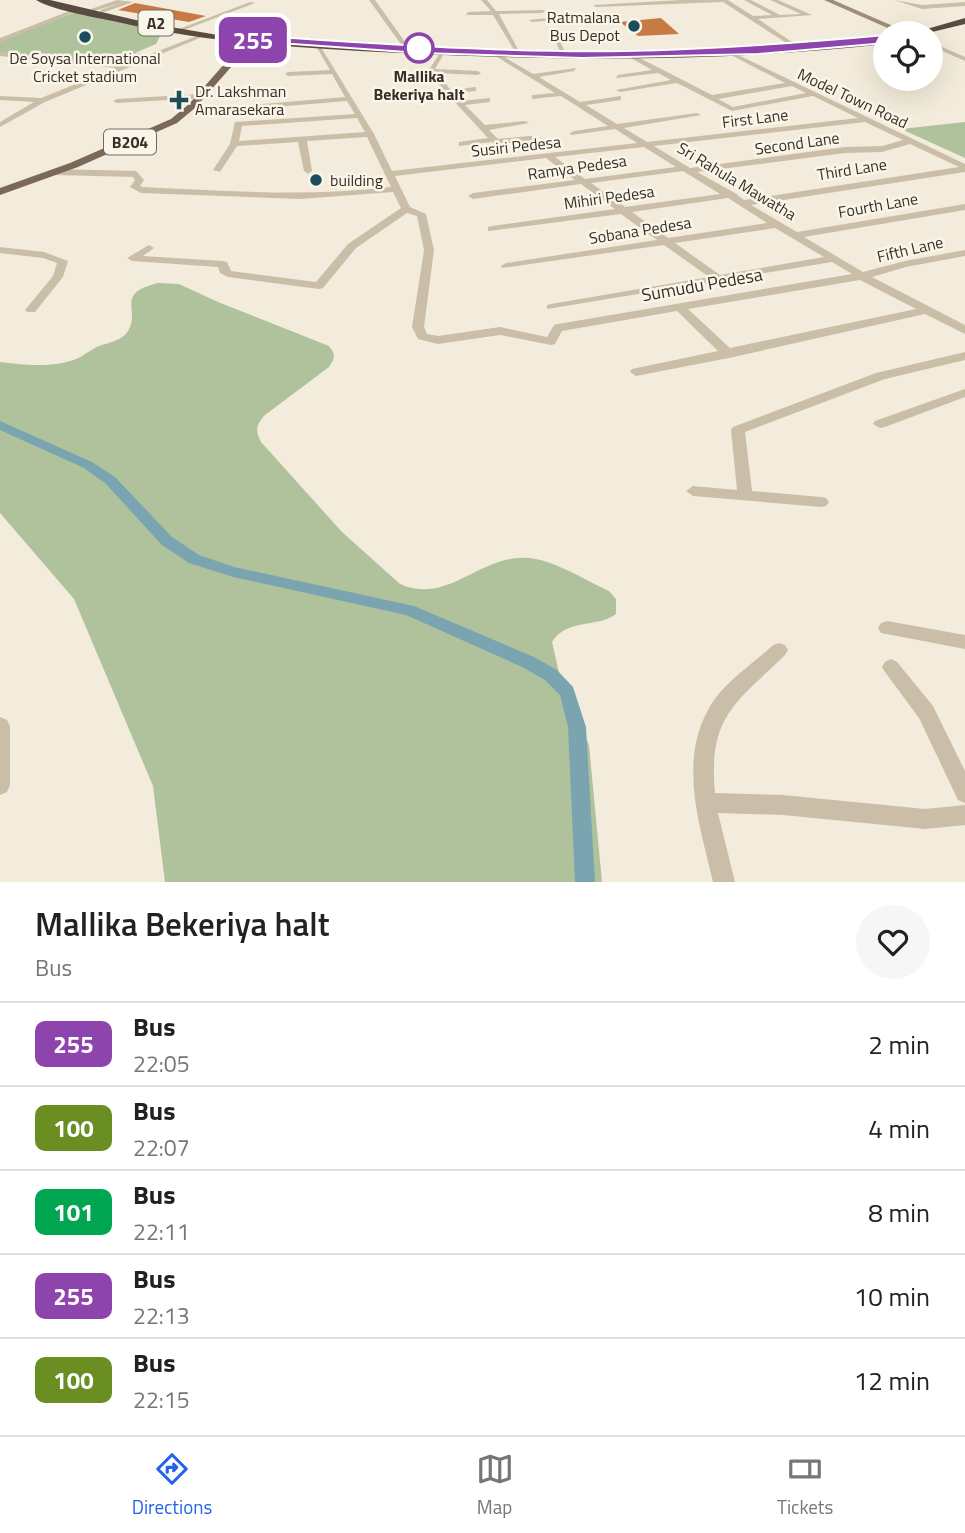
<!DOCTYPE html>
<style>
:root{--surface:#fff;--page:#f6f6f6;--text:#222;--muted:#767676;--line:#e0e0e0;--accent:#2563eb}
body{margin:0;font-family:"Titillium Web",sans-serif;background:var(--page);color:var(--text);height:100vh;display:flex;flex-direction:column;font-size:26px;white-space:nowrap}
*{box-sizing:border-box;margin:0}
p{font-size:23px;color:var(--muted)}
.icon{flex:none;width:38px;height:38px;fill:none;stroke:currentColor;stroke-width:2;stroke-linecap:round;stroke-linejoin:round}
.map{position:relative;height:882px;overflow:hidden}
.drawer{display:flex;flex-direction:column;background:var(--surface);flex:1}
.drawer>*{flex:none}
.badge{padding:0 14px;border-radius:10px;font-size:24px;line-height:46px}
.fabs{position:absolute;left:873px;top:21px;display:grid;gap:14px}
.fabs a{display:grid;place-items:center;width:70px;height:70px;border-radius:50%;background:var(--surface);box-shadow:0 7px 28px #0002;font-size:35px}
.map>.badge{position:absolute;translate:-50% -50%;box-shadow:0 0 0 4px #fff}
.round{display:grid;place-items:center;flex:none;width:74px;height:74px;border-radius:37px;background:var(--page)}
.summary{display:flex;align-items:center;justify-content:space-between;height:119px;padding:0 35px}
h1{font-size:33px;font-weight:600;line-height:52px}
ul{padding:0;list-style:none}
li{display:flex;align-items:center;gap:21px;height:84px;padding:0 35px;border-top:2px solid var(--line)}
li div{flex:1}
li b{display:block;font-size:26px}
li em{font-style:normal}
li .badge{min-width:77px;font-weight:700;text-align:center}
.dock{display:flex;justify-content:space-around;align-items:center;height:98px;border-top:2px solid var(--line);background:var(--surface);font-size:19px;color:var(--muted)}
.dock a{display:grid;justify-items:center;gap:4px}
.dock .on{color:var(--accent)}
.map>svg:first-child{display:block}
.green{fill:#afc29c}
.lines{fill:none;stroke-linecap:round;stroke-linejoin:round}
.canal{fill:#7aa5b0;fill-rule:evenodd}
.building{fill:#c87a45}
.street{fill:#cbbea8;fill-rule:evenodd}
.secondary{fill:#9f8d79;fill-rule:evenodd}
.primary{fill:#7a6959;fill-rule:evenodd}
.highway{fill:#594b3f;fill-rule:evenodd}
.line{fill:#8e44ad;stroke:#fff;stroke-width:2}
.poi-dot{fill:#1d4c5a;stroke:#faf5e9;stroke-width:2.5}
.stop-dot{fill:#fff;stroke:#8e44ad;stroke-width:3.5}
.labels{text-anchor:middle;stroke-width:5;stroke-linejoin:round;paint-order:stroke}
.far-poi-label{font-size:16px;fill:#372f28;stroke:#faf5e9;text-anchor:start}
.shield{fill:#faf5e9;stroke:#726a62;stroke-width:2}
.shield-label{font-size:16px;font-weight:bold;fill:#372f28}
.far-stop-label{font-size:16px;font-weight:bold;fill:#372f28;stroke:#faf5e9}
.far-street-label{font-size:16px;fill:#372f28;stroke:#faf5e9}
.street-label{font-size:18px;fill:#372f28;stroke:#faf5e9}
</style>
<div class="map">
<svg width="965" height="882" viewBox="0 0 965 882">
<rect width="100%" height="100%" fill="#f3ecdc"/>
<path class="green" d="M76 12 157 30 160 36 156 44 135 53 151 55 125 65 0 53V40Z
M965 122V158L901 129Z
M158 283 179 284 218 302 329 346C336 355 335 358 329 367L265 415C256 425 255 430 261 442L342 532 400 584C445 604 475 561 518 558 548 555 582 579 609 591L616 599V614C598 628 567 618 552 642L560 677 589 745 602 882H165L153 786 74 599 0 513V362C22 365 54 368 76 359 84 356 91 349 99 346 108 343 123 340 128 331 141 309 114 294 158 283Z"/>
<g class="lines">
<path class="canal" d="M0 421 92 462 115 477 172 537 199 555 234 567 414 606 534 657 557 670 573 687 586 727 595 882H575L568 727 560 695 545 680 522 667 406 615 233 577 189 563 162 545 105 483 84 468 0 430Z"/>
</g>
<path class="building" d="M135 3 206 16 189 22 118 10Z
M661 18 679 34 638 36 620 22Z"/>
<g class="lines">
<path class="street" d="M117 0 133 2 102 13 100 10 124 2 94 11 91 9Z
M369 0H375L408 46 405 51H401L403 47Z
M481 0H487L496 11 545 10 543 13 499 14 520 53H516L493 15H466L468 12 491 11Z
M681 0H728L753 16 772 15 744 0H751L780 15 801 14 770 0H778L812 15 758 19 801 48 799 51 723 2 596 7 593 5Z
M894 0 922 5 965 2V6L922 9Z
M250 2 255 3 184 30 179 29Z
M77 8 82 9 0 42V38Z
M566 16 568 19 532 22 529 20Z
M551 32 556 33 566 54 561 53Z
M202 34 207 35 45 102 0 127V122L34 102 0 100V96L41 98 116 68 0 56V52L122 65Z
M931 42 965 57V61L931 46Z
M319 44 374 134 392 171 637 143 615 129 571 135 570 133 574 131 608 126 561 96 532 99V95L555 93 494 55 496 52 533 74 576 68 574 71 539 77 580 102 621 96V100L586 105 617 124 697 113 701 115 624 128 647 142 858 118 813 96 732 111 677 83 620 92 616 90 671 80 658 73 616 78 618 75 652 70 622 53 624 50 712 95 785 83 727 53 732 52 965 164V172L751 205 797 232 965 204V210L804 237 863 272 905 261 965 250V256L906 267 872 277 965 325V334L925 314 729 358 636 376 630 372 632 369 718 351 677 311 562 331 555 344 551 345 500 335 438 344 418 339 412 327 424 250 417 216 407 213 356 248 323 288 319 289 228 277 220 273 218 267 132 261 127 258 149 245 154 248 143 256 223 261 227 262 231 271 316 282 348 244 401 208 393 192 300 199 141 193 130 187 135 180 133 177 56 175 52 172 56 169 136 171 144 180 140 186 143 187C226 191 308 197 391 187L367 137 307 141 312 171 308 174 304 171 298 142 237 146 220 172 213 170 230 144 235 122 355 114 347 101 251 109 247 107 251 105 345 97 332 74 288 76 285 74 288 72 330 70 316 46ZM792 86 806 93 733 107 718 99ZM357 118 365 132 239 141 242 126ZM865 122 903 140 882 146 845 147 690 168 654 146ZM910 144 959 167 744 200 735 193 697 172 845 153 882 152ZM644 147 676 167 585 179 555 157ZM546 158 575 180 473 193 468 196 473 199 581 184 615 209 492 226 488 227V231L621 214 657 240 506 263 501 266 502 268 664 245 709 277 551 304 547 305V309L832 262 852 274 558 324 554 325 547 337 500 327 438 336 427 334 424 327 434 250 426 214 410 207 395 176ZM683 171 720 194 625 207 591 183ZM728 198 767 223 668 238 632 212ZM775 228 824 257 720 275 675 243ZM860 280 916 309 730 348 688 309Z
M442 50 445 52 435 69 478 71 481 73 478 75 436 73 451 90 476 87V91L455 93 461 101 490 98V102L465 105 485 125 525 121 529 123 489 130 498 139 529 136H532V140L502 144 505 147 501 150 492 142 459 146V142L488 138 451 98 435 100 431 98 447 94 428 71Z
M200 94H203V98L117 103 113 101 117 99Z
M0 247 44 252 68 261 63 277 35 312H27L25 310 53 276 57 263 43 258 0 253Z
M965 352V360L885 379 745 432 752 491 821 497 826 498 829 502 826 506 821 507 693 496 686 491 693 486 737 490 731 430 733 427 876 373Z
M965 389V397L885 427 880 428 873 424 875 421Z
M887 621 965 635V649L881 633 878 628 881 623Z
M779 643 785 645 788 650 785 655C735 704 708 716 715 793L783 795 925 809 965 805V825L925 829 783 815 718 813 735 882H713C699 822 676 756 714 700 729 679 754 663 773 645Z
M891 659 897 662 933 706 965 771V803L958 800 919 718 885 672 882 667 885 662Z
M0 717 7 720 10 726V785L7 792 0 795Z"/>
<path class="secondary" d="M824 0H833L909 33H899Z"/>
<path class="primary" d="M253 36 260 38 247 49 195 108 177 123 78 167 0 195V188L70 163 171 119 189 104 241 45Z"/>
<path class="highway" d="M36 0H50L153 24 218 35 467 50 587 53 707 52 886 38V44C724 62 563 61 400 53 306 48 214 44 122 23 100 18 54 11 36 0Z
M965 18V24L928 33H913Z"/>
</g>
<path class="line" d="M886 35 889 41 886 43 759 54 582 58 420 53 249 41 257 36C379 43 502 53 624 51 712 49 799 43 886 35Z"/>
<g class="poi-dot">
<circle cx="634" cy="26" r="7"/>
<circle cx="85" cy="37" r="7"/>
<path d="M175.5 89.5h7v7h7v7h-7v7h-7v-7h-7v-7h7z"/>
<circle cx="316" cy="180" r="7"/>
</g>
<circle class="stop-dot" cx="419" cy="48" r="14"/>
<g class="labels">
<g class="far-poi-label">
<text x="620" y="23" text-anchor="end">Ratmalana<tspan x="620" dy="18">Bus Depot</tspan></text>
<text x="85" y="64" text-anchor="middle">De Soysa International<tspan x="85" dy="18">Cricket stadium</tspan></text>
<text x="195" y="97">Dr. Lakshman<tspan x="195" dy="18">Amarasekara</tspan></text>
<text x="330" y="186">building</text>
</g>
<g class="shield">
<rect x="138.5" y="10.5" width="35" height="25" rx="5"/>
<rect x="104" y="129.5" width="52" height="25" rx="5"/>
</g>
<g class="shield-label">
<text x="156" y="29">A2</text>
<text x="130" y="148">B204</text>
</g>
<g class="far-stop-label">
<text x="419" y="82">Mallika<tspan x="419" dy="18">Bekeriya halt</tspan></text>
</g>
<g class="far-street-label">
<text transform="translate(853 98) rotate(25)" y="6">Model Town Road</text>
<text transform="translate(755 118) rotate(-7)" y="6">First Lane</text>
<text transform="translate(797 143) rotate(-8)" y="6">Second Lane</text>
<text transform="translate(516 146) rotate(-6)" y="6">Susiri Pedesa</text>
<text transform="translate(577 167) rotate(-8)" y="6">Ramya Pedesa</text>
<text transform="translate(852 169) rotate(-9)" y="6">Third Lane</text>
<text transform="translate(737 181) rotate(31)" y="6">Sri Rahula Mawatha</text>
<text transform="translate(609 197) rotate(-8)" y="6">Mihiri Pedesa</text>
<text transform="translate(878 205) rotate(-10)" y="6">Fourth Lane</text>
<text transform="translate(640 230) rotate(-9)" y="6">Sobana Pedesa</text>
<text transform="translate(910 249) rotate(-13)" y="6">Fifth Lane</text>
</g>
<g class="street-label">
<text transform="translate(702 285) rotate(-10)" y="6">Sumudu Pedesa</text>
</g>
</g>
</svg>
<div class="fabs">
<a><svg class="icon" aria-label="locate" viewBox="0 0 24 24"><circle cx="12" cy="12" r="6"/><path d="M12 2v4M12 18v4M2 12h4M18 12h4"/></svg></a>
</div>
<b class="badge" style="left:253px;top:40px;background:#8e44ad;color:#fff">255</b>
</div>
<section class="drawer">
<div class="summary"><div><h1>Mallika Bekeriya halt</h1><p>Bus</p></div><a class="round"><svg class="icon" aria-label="heart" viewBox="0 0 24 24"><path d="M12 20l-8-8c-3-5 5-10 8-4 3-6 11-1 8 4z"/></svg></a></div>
<ul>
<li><span class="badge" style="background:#8e44ad;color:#fff">255</span><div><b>Bus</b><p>22:05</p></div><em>2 min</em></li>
<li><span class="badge" style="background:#6b8e23;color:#fff">100</span><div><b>Bus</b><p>22:07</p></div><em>4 min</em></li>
<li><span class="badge" style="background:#00a651;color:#fff">101</span><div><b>Bus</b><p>22:11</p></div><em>8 min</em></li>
<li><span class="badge" style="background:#8e44ad;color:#fff">255</span><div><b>Bus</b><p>22:13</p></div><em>10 min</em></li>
<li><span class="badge" style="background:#6b8e23;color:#fff">100</span><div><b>Bus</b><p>22:15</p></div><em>12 min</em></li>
</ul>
</section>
<nav class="dock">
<a class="on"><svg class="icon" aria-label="directions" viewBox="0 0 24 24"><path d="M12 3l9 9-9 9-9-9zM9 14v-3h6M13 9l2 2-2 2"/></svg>Directions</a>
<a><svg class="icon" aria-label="map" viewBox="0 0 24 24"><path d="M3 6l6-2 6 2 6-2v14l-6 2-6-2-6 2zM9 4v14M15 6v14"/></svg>Map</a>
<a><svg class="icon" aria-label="tickets" viewBox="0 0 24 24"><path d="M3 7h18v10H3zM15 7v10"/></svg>Tickets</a>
</nav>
